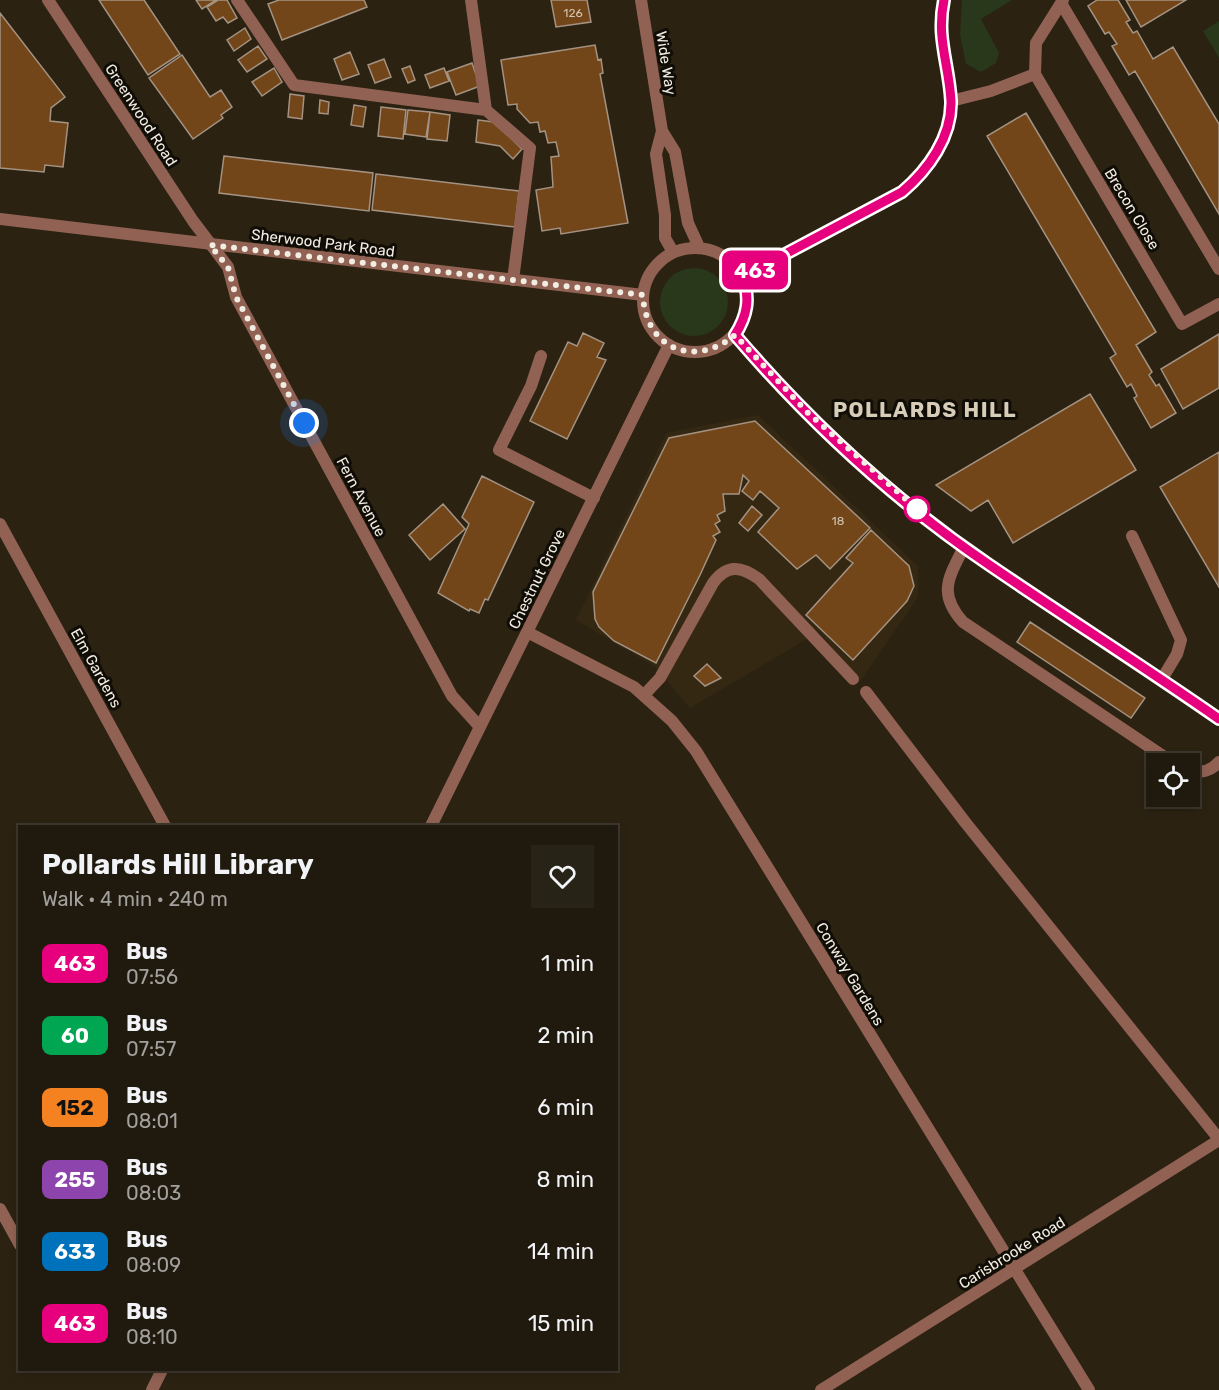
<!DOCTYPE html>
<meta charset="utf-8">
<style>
:root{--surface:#201a0e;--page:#282317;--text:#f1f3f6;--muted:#a2a19e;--line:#3d382e}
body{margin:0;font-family:Rubik,sans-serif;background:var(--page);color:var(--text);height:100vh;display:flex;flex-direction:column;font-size:22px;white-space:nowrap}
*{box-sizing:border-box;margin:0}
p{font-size:20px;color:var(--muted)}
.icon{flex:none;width:33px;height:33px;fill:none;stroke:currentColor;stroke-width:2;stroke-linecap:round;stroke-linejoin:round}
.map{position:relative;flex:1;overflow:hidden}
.details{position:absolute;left:18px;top:825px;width:600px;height:546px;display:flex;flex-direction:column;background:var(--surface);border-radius:0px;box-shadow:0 3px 9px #0003,0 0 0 2px var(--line)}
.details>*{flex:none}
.badge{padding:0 12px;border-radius:9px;font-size:21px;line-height:39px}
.tools{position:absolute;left:1146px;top:753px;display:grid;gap:12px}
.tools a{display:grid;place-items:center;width:54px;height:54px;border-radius:0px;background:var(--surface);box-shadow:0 3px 9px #0003,0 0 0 2px var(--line);font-size:30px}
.you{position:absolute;width:30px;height:30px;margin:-15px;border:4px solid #fff;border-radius:50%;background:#1a73e8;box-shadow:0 0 0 9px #1a73e833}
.map>.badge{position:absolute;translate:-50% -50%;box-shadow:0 0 0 3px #fff}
.round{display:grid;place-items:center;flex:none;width:63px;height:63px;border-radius:0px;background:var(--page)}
.overview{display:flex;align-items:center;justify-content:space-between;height:102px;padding:0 24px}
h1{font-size:28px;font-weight:700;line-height:45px}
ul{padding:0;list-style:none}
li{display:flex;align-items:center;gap:18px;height:72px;padding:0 24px}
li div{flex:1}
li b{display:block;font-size:22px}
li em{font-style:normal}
li .badge{min-width:66px;font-weight:700;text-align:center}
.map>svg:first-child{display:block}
.built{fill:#342812}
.green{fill:#29371a}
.building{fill:#724618;stroke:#a49283;stroke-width:1.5}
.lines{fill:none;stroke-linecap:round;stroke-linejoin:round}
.service{stroke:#916253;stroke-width:12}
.minor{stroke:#916253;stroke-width:12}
.tertiary{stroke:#916253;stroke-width:12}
.line-casing{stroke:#fff;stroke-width:14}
.line{stroke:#e6007e;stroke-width:9}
.walk{stroke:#f2ede2;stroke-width:6;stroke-dasharray:0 10.8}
.stop-dot{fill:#fff;stroke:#e6007e;stroke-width:3}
.labels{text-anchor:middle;stroke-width:6;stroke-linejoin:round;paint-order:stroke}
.number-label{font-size:12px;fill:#d2c3b0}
.street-label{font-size:15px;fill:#f2ede2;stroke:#100c06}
.district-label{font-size:21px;font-weight:bold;letter-spacing:1.5px;fill:#d7ccb7;stroke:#100c06}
</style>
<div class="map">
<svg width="1219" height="1390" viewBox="0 0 1219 1390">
<rect width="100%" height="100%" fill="#2b2212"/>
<path class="built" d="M758 415 918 566V597L860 682 819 632 690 708 655 667 576 620 666 433Z"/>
<path class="green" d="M962 0H1012L981 19 999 53 996 63 981 72 966 64 960 35Z
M1219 21V58L1203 31Z
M660 302a34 34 0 1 1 68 0a34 34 0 1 1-68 0Z"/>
<path class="building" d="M99 0H144L180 54 148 75Z
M196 0H216L202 9Z
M218 0H227L237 18 228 23 223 17 216 21 207 7Z
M279 0H364L367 7 282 40 268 4Z
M551 0H587L591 22 556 27Z
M1097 0H1118L1130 20 1126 22 1133 33 1137 31 1153 59 1173 47 1219 124V214L1135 71 1129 75 1112 46 1117 44 1109 32 1105 34 1088 6Z
M1126 0H1186L1141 27Z
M0 13 65 97 51 108 50 121 68 123 63 167 45 165 44 172 0 168Z
M245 28 251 39 234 51 227 40Z
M595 45 598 60 601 59 603 73 600 74 628 223 561 234 560 228 542 231 536 190 553 187 551 157 559 156 556 142 548 143 545 131 540 132 538 122 530 123 517 109V104L508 105 501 60Z
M258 46 267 59 247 72 238 60Z
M350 52 359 74 342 80 334 59Z
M182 55 210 97 221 90 232 107 221 115 223 118 193 139 149 78Z
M384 59 391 77 375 83 368 65Z
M472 63 480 86 456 95 447 72Z
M410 66 415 80 408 83 402 69Z
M274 68 282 82 262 96 252 82Z
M444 68 449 81 430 88 425 75Z
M290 94 304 96 302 119 288 117Z
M320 100 329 102 328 114 319 113Z
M354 105 366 107 363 127 351 125Z
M381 107 406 110 403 139 378 136Z
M408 110 430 112 426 137 405 134Z
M430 112 450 115 447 141 427 139Z
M1026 113 1156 332 1136 345 1152 372 1149 375 1156 386 1159 384 1176 413 1151 428 1134 398 1137 396 1131 384 1127 387 1110 358 1116 354 987 136Z
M478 120 494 122 522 149 513 159 500 146 476 142Z
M224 156 373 173 369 211 219 193Z
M376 174 519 191 515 227 372 210Z
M583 333 604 343 597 357 606 360 567 439 530 421 568 342 577 346Z
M1219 334V388L1183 409 1161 369Z
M1090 394 1136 470 1013 543 988 500 971 511 936 485Z
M755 421 870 528 830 569 816 555 797 569 758 532 779 508 760 491 753 500 742 491 749 481 743 475 739 494H723L725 511 717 515 720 521 715 524 720 532 713 536 716 540 700 575 656 663 614 641 599 627 595 619 593 592 669 438Z
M1219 452V587L1160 487Z
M482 476 534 502 488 600 485 599 479 613 470 609 469 611 438 593 469 524 462 517Z
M443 504 465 529 430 560 409 535Z
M752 506 762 515 748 531 739 523Z
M871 530 909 566 914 586 907 601 853 660 806 615 853 563 846 558Z
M1030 622 1145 698 1131 718 1017 642Z
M707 664 721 678 705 686 694 676Z"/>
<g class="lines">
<path class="service" d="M237 0 294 85 486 110
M471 0 486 110 530 148 513 280
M1063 0 1036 43 1035 74 1182 324 1219 304
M1061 3 1219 269
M951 101 991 91 1035 74
M541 356 531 386 499 450 594 498
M1132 536 1181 640 1177 654 1162 679
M964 547C949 577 937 593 963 622L1175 764
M866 692 965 822 1219 1139
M644 695 660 678 713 583C727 564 741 566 759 579L853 679
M1190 769C1201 774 1211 771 1219 762"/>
<path class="minor" d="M48 0 193 221 228 267 236 297 452 696 480 727
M742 277 891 199C923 179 953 141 951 101 949 64 936 38 944 0
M0 524 165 826
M527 632 634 687 672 721 696 751 1089 1390
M431 826 669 345
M0 1209 20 1245
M152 1390 162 1370
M821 1390 1219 1140"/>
<path class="tertiary" d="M641 0 662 131 675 152 688 223 699 247
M662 131 656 154 665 215V238L673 252
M0 219 643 295
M643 300a52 52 0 1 1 104 0a52 52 0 1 1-104 0Z
M735 335C808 420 895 500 988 564 1064 617 1143 666 1219 719"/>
</g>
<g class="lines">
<g class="line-casing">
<path id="line" d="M944 0C936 38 949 64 951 101 952 137 928 170 902 192L742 277C751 298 747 316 735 335 808 420 895 501 988 564 1064 616 1143 666 1219 719"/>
</g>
<use href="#line" class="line"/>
<path class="walk" d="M304 423 236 297 228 267 210 245 643 295C645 348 694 369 735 335L808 413 917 509"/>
</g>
<circle class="stop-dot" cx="917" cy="509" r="12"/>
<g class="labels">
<g class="number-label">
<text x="573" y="17">126</text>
<text x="838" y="525">18</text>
</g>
<g class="street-label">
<text transform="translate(666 63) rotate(81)" y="5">Wide Way</text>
<text transform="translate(141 115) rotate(57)" y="5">Greenwood Road</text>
<text transform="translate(1132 209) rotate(59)" y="5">Brecon Close</text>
<text transform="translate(323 243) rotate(7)" y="5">Sherwood Park Road</text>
<text transform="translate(361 497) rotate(62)" y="5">Fern Avenue</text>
<text transform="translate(537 579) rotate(-64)" y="5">Chestnut Grove</text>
<text transform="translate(96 668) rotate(61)" y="5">Elm Gardens</text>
<text transform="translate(850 974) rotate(59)" y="5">Conway Gardens</text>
<text transform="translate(1012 1253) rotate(-32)" y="5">Carisbrooke Road</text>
</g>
<g class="district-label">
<text x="925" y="417">POLLARDS HILL</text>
</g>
</g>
</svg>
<div class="tools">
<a><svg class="icon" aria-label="locate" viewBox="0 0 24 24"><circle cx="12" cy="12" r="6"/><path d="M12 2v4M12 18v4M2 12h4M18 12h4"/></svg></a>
</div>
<div class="you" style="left:304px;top:423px"></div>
<b class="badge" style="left:755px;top:270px;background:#e6007e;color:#fff">463</b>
<section class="details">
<div class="overview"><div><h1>Pollards Hill Library</h1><p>Walk · 4 min · 240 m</p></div><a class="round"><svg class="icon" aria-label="heart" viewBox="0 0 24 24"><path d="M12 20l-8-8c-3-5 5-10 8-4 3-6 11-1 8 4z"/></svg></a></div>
<ul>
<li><span class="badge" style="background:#e6007e;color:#fff">463</span><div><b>Bus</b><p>07:56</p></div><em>1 min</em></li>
<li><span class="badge" style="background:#00a651;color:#fff">60</span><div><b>Bus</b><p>07:57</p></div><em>2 min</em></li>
<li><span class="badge" style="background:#f58220;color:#111">152</span><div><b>Bus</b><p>08:01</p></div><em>6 min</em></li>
<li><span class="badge" style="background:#8e44ad;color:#fff">255</span><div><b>Bus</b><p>08:03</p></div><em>8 min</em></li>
<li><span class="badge" style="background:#0072bc;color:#fff">633</span><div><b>Bus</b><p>08:09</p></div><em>14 min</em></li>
<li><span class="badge" style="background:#e6007e;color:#fff">463</span><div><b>Bus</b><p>08:10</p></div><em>15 min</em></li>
</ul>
</section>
</div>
